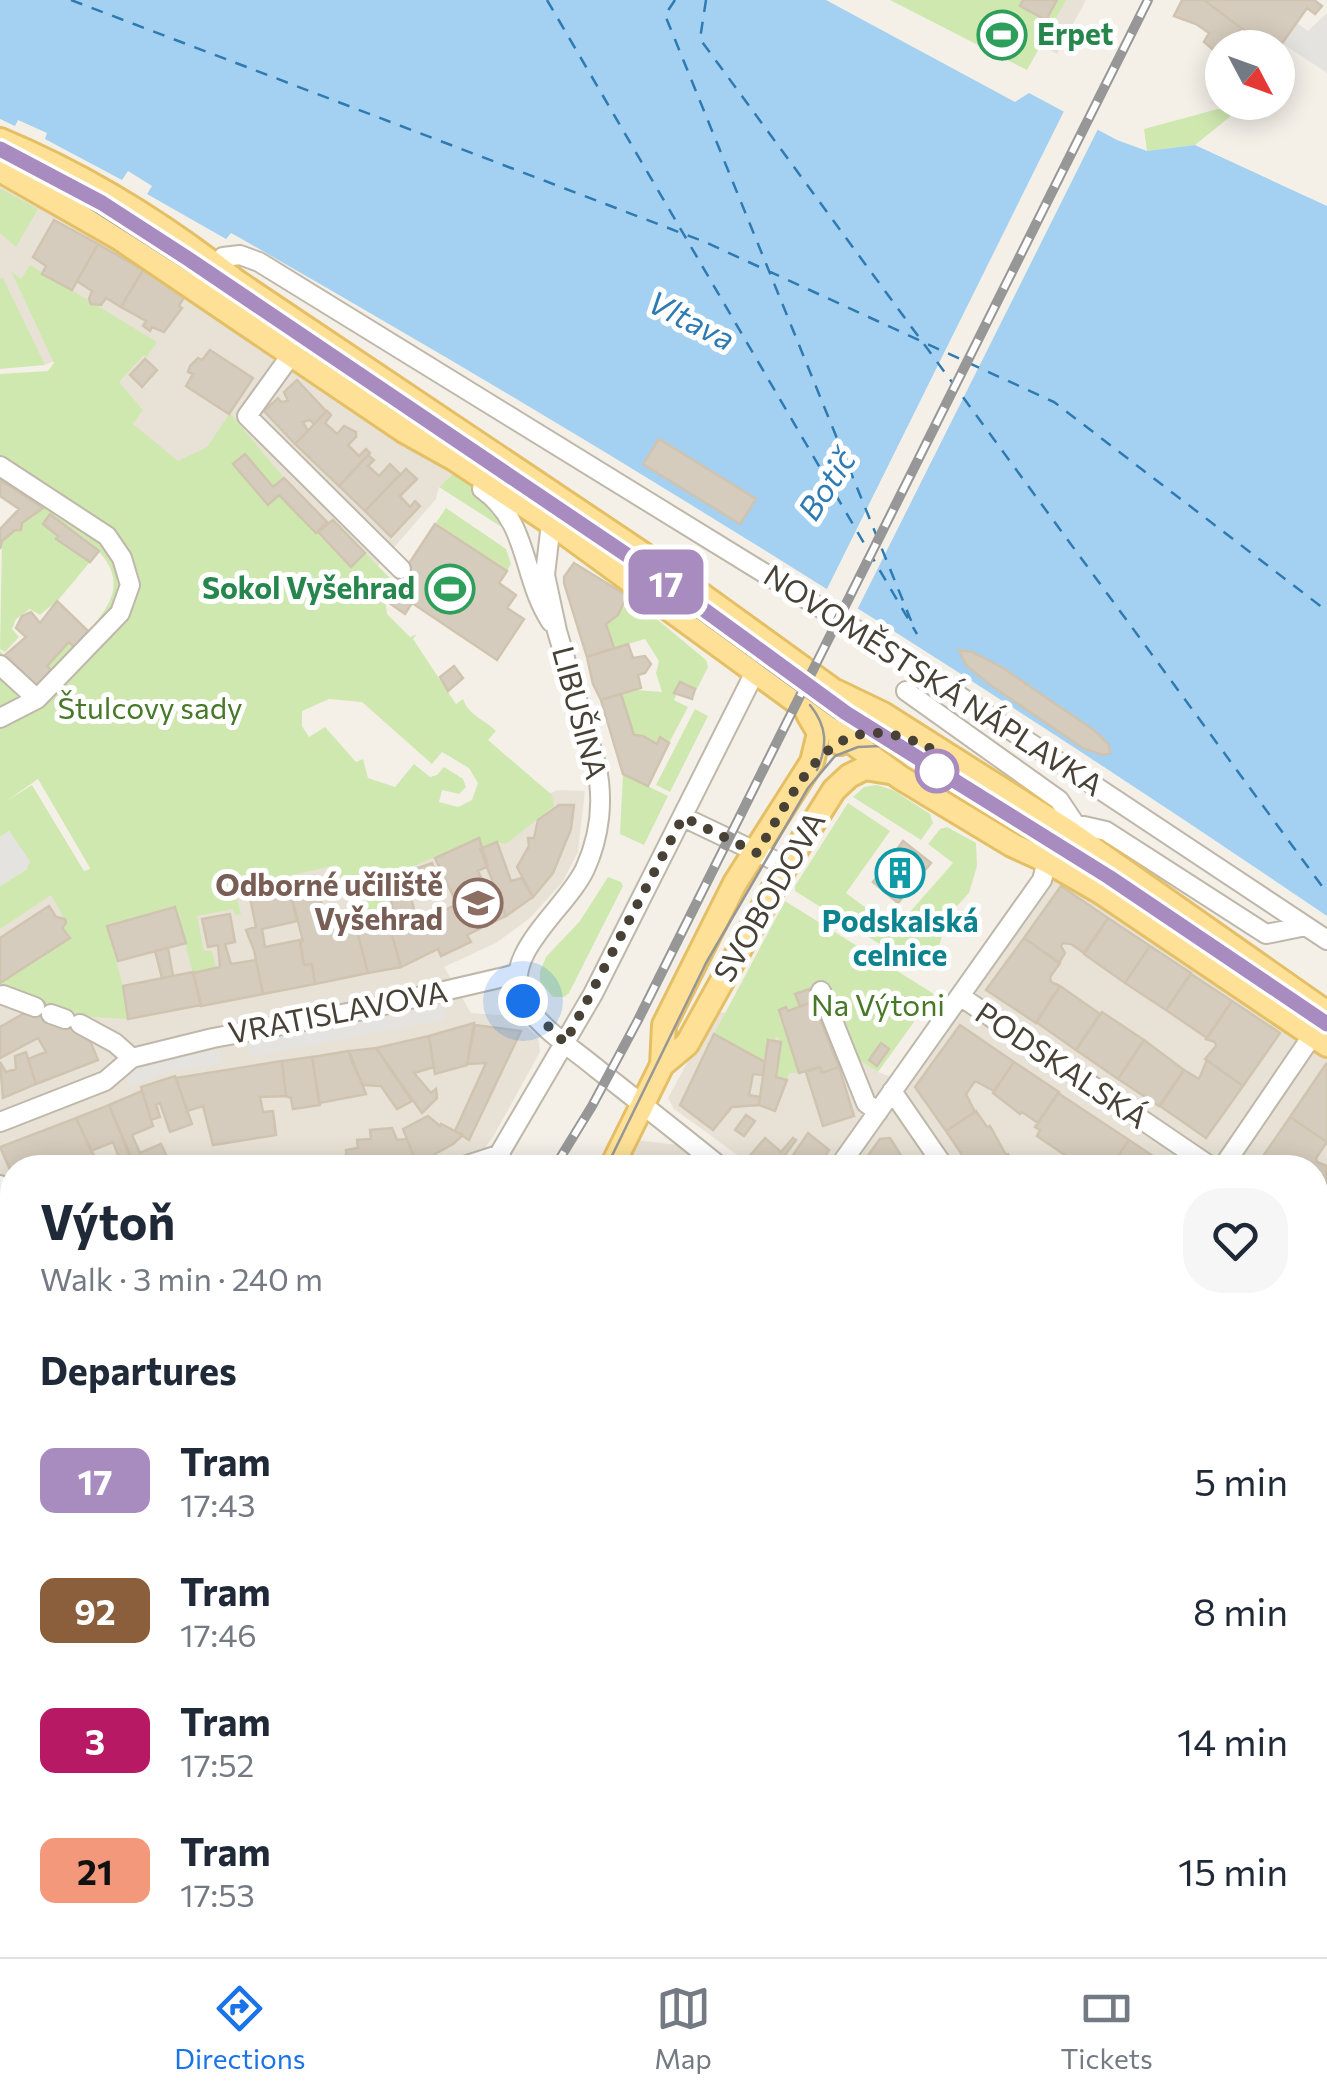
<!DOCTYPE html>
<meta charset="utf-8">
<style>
:root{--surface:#fff;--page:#f6f6f7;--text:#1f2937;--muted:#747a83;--line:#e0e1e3;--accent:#1a73e8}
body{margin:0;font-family:Commissioner,sans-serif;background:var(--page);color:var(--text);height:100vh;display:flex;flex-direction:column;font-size:38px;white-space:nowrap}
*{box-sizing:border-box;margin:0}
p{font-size:32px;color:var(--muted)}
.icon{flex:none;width:55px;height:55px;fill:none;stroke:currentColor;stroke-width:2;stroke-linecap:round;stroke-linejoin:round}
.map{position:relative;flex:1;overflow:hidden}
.panel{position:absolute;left:0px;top:1155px;width:1328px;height:802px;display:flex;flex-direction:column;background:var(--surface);border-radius:40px 40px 0 0;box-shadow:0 5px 25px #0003}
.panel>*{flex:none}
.badge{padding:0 20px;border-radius:15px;font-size:35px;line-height:65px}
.needle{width:65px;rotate:131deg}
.controls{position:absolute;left:1205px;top:30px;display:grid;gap:20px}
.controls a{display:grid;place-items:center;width:90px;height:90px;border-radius:50%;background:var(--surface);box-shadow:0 5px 25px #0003;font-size:50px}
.you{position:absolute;width:50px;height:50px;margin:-25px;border:8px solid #fff;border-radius:50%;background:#1a73e8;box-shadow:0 0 0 15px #1a73e833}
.map>.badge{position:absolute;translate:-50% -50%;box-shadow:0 0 0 5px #fff}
h2{padding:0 40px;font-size:38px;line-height:90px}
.round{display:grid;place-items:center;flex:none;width:105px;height:105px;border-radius:40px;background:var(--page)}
.overview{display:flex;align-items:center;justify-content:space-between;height:170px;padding:0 40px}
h1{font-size:48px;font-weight:700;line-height:75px}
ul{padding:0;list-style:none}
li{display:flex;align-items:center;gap:30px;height:130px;padding:0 40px}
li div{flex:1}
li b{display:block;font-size:38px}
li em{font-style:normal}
li .badge{min-width:110px;font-weight:700;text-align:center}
.tabs{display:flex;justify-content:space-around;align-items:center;height:140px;border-top:2px solid var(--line);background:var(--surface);font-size:28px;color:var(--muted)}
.tabs a{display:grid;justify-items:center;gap:5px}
.tabs .active{color:var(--accent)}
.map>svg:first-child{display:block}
.residential{fill:#e8e2d6}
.commercial{fill:#f6e7d3}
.education{fill:#ede5d1}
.medical{fill:#f4dfdb}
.green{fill:#cfe8b0;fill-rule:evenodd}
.parking{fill:#e5e3df}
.water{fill:#a4d1f1}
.pier{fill:#f4f0e8}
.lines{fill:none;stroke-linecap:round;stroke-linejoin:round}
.ferry{stroke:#2e7bb4;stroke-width:2.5;stroke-dasharray:12 10;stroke-linecap:butt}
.building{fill:#d6ccbd;stroke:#d0c4b0;stroke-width:2.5}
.minor-casing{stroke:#bfb8aa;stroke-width:22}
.major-casing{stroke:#e4bf65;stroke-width:28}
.minor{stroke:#fff;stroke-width:18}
.major{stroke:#fee196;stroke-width:22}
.tram{stroke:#979797;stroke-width:2.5}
.rail-casing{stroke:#979797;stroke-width:10}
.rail{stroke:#fff;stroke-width:6;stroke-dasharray:19;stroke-linecap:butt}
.line-casing{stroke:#fff;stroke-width:22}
.line{stroke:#a88cbf;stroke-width:15}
.walk{stroke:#474136;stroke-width:10;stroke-dasharray:0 18}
.stop-dot{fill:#fff;stroke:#a88cbf;stroke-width:5}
.labels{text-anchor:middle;stroke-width:10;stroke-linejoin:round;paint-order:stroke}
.leisure-label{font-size:30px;font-weight:bold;fill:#27864d;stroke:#fff;text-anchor:start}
.street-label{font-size:30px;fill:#474136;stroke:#fff}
.park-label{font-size:30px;fill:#477929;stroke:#fff}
.education-label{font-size:30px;font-weight:bold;fill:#785e54;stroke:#fff;text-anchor:end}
.culture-label{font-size:30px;font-weight:bold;fill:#0d838f;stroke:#fff}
.water-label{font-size:32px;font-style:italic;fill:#2e7bb4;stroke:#fff}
</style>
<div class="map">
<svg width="1327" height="1957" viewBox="0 0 1327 1957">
<rect width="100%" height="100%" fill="#f4f0e8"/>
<path class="residential" d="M954 0H1086L1057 54Z
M0 181 193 296 453 474 439 487 436 499 378 566 352 583 177 461 54 361 45 365 0 358Z
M558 790 585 791 578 852 562 883 530 918 496 943 444 967 471 1013 514 1016 538 1037 540 1052 493 1137 470 1167 12 1168V1460L0 1463V906L54 873 85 919 463 826Z
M1057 872 1327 1053V1700L1315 1692V1168L754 1167 674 1109 668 1098 715 1011 730 1014 769 991 827 981 857 1059 878 1072 907 1083Z
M636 1140 678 1145 707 1167 623 1168Z"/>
<path class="commercial" d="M787 1945H1057L1066 1957H816Z"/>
<path class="education" d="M0 1701 12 1703V1945H153L148 1957H8L0 1954Z"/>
<path class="medical" d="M208 1945H667L686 1957H204Z"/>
<path class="green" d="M890 0H1066L1027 70Z
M1218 109 1237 111 1195 145 1147 151 1144 129Z
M0 188 38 209 16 247 0 233Z
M30 265 157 342 147 357 144 355 119 382 143 410 133 424 178 461 207 447 230 413 284 478 273 487 245 454 233 464 268 505 279 495 350 567 365 553 396 584 385 600 387 614 410 637 417 634 413 639 456 704 463 699C468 715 484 719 496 731L488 740 552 795 554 806 506 844 497 842 483 848 479 838 384 879 391 908 353 916 337 865 234 888 241 914 235 915 233 909 197 916 204 951H212L216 968 193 973 175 907 107 925 127 1002 128 1019 74 1016 0 988V983L70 938 62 928 65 920 51 895 0 929V886L27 869 9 831 0 837V651L36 685 51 670 47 666 69 642 74 646C86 638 95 624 104 611 135 565 84 539 51 514L43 524 58 536 57 539 90 562 59 599 40 615 30 609 16 619 12 629 19 637 5 652 0 649 2 541 15 530H21L22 523 42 508 0 480V374L48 371 54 363 11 271 21 279ZM329 699 362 702 432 764 442 752 469 768 478 783 472 800 458 807 439 802 442 790 459 794 466 787 463 779 444 767 437 775 430 777 414 764 395 787 368 778 363 759 356 762 325 727 309 737 302 726V711ZM38 779 90 868V869L84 871 32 785 5 802Z
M3 278 45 365 0 369V279Z
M453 474 475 488 505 521 500 526 439 487Z
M446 508 506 549 511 564 507 571 435 524Z
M634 600 706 660 708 667 696 691 680 682 674 692 677 693 674 700 688 707 669 743 660 738 657 744 644 736 634 735 621 694 637 690 662 692 656 673 659 661 645 639 614 648 606 624 616 618 622 606 627 608Z
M695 709 708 716 670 792 656 785Z
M623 774 668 796 644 845 620 834Z
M877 785 893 790 930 814 933 823 921 840 853 797 864 787Z
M848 803 890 831 846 893C865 907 886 926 909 913L953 863 928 844 940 829 947 827 976 843 977 866 969 893 949 915 937 952 918 968 795 891V886Z
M608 877 621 882 623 886 569 993 564 997H553L540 981V971L546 957 580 921Z
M785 901 934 994 878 1072 857 1059 827 981 795 994 800 1006 783 1014 799 1073H789L787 1080 776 1077 779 1037H775L777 1042 765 1062 714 1034Z
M1327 1838V1957H1275L1279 1948 1274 1945H1315V1854Z
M12 1874V1944L0 1939V1907Z
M16 1945H139L134 1957H47Z
M208 1945H384L380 1957H204Z"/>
<path class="parking" d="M1327 13V73L1282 43 1297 23 1308 31Z
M9 831 30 861 27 869 0 886V837Z
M442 1006 446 1019 250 1057 248 1044Z
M220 1050 221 1063 167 1072 130 1086 126 1074 162 1061Z"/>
<path class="water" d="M0 0H826L1015 102 1029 93 1117 140 1147 151 1195 145 1327 206V916C971 674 606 446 231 233L226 239 147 194 152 186 128 171 122 180 45 139 47 133 18 120 15 126 0 119Z"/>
<path class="pier" d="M1066 107 1100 125 856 612 825 593Z"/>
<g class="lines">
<path class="ferry" d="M71 0 705 242 1054 402 1327 611
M547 0 917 634
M675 0 665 15 912 623
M706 0 700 39 1327 893"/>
</g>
<path class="building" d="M1023 0H1057L1046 20 1020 6Z
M1182 0H1204L1241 28 1230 44 1232 48H1222V57L1204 42 1209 33 1196 24 1174 16Z
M1204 0H1314L1322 6 1315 14 1307 8 1278 49 1241 28Z
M54 220 98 244 72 290 42 274 46 266 33 257Z
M98 244 143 270 121 307 106 298 101 305 91 304 89 299 92 291 77 281Z
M143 270 185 295 179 306 182 308 164 332 152 327 150 331 143 326 146 321 121 307Z
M210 350 253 378 229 414 186 386 193 374 188 372 190 366 198 358 202 360Z
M145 359 157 370 142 387 130 375Z
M297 380 326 411 314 424 310 420 303 422 308 431 295 444 264 411 278 398 281 402 288 401 284 392Z
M327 411 331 415 325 423 337 434 344 426 356 432V437L348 445 359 456 366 449 370 453 339 486 295 444Z
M659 439 756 499 740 524 643 464Z
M245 454 273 487 284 478 327 522 316 533 279 495 268 505 233 464Z
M368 455 374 460 368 466 379 476 390 464 400 474 365 511 339 486Z
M406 469 417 479 400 496 410 507 415 501 420 506 391 537 365 511Z
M0 480 43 508 22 523 21 530H15L2 541 0 549V529L19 509 0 496Z
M50 514 99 551 90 562 56 539 58 536 43 524Z
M333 520 365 553 351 567 318 532Z
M435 524 507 571 499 583 516 595 507 608 524 619 497 660 412 603 405 614 385 600Z
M574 563 634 600 631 606 624 602 618 615 606 624 614 648 587 657 564 583V577Z
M57 601 88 631 79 644 74 647 69 642 47 666 51 670 49 675 36 685 5 655 26 637 16 628 22 616 31 612 40 623Z
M628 644 633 658 645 656 651 664 645 673 638 675 641 688 601 700 593 684 587 657Z
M959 650 972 652 1003 668 1095 731 1109 745 1110 753 1103 755 1083 748 989 684 966 665Z
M454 666 463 678 448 691 440 677Z
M680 682 695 689 692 699 674 693Z
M621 694 634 735 643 736 657 744 660 737 669 743 648 786 623 774 601 700Z
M559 805H574L571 829 553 873 533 897 517 867 529 846 528 838H534L538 820Z
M479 838 488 866 478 871 487 890 492 887 506 916 467 935 471 942 441 956 438 949 401 967 392 935 393 926 397 925 398 933 457 904 435 858Z
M903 841 931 863 898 903 873 882Z
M497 842 511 881 522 878 533 897 506 916 480 849Z
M432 863 437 876 434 882 409 891 414 909 395 918 386 879Z
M315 876 326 922 336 920 338 930 356 927 368 973 315 984 312 964 304 965 300 942 303 941 288 882Z
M1061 886 1108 918 1084 953 1071 944 1063 943 1061 946 1065 953 1059 963 1024 938Z
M290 891 297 921 262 929 265 947 300 940 304 965 312 964 315 984 263 994 254 950 246 930 256 927 250 898Z
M49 906 56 917 65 919 66 923 62 928 70 938 0 983V938Z
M175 907 186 943 118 961 107 926Z
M230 914 235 942 225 944 231 964 256 960 263 994 201 1006 193 973 220 967 218 945 208 947 202 919Z
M1108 918 1150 946 1125 983 1084 954Z
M394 919 392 935 401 967 368 973 356 927Z
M1024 938 1060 963 1050 977 1051 982 1060 986 1036 1023 986 990Z
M1150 946 1191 973 1166 1010 1125 983Z
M168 948 173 976 162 978 155 951Z
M193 972 201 1005 128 1019 123 986Z
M1191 974 1232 1001 1207 1038 1166 1010Z
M1060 986 1100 1014 1076 1050 1036 1022Z
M809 989 814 1002 800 1006 795 994Z
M1232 1001 1280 1033 1243 1086 1205 1059 1216 1046 1215 1042 1206 1039Z
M44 1002 57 1024 74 1016 84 1032 86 1031 98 1060 36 1084 28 1059 46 1052 38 1038 0 1058V1027Z
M813 1002 839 1067 822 1073 820 1067 799 1073 779 1010 786 1007 788 1011Z
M1102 1012 1144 1040 1118 1079 1076 1050Z
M474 1023 467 1065 435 1074 429 1036Z
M475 1025 521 1031 469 1140 455 1131 486 1063 467 1064Z
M960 1025 1014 1062 994 1091 975 1081 966 1094 975 1112 946 1131 915 1087Z
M714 1034 765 1062 763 1075 753 1074 749 1095 760 1097 759 1105 732 1107 713 1130 680 1105Z
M429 1036 434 1067 414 1073 431 1093 436 1089 437 1098 422 1113 376 1048Z
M768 1040 781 1042 776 1077 787 1080 775 1111 759 1105Z
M1144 1040 1184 1070 1159 1106 1118 1079Z
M881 1043 889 1049 877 1066 869 1060Z
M376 1048 412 1101 397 1109 381 1086 363 1085 351 1060 349 1051Z
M349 1051 366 1094 319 1103 312 1057Z
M26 1052 36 1084 3 1098 0 1062 6 1072 16 1069 15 1056Z
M312 1057 320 1105 293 1109 291 1098 286 1096 282 1061Z
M1207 1060 1243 1086 1206 1138 1160 1106 1184 1070 1199 1079Z
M282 1061 286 1096 260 1097 263 1112 273 1111 276 1135 213 1145 203 1106 187 1111 176 1078Z
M1014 1062 1059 1092 1038 1123 1022 1112 1020 1114 993 1093Z
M1326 1064 1327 1065V1142L1290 1117Z
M820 1067 822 1073 839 1067 854 1116 823 1126 806 1072Z
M175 1076 192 1124 170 1132 160 1103 156 1105 160 1117 151 1120 141 1087Z
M142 1091 153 1126 132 1135 140 1153 161 1144 172 1168H136L109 1105Z
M1058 1093 1129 1140 1110 1168H1084L1037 1136 1040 1130 1035 1127Z
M109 1105 130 1157 136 1168H105L120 1160 113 1142 91 1151 76 1118Z
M976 1111 987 1127 990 1126 1006 1155 988 1168H971L946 1131Z
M746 1115 755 1121 744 1136 735 1130Z
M428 1116 440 1126 441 1124 463 1135 453 1144 417 1164 403 1129Z
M1290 1117 1327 1142 1316 1158 1317 1162 1327 1166V1188L1315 1205V1168H1255Z
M76 1118 96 1160 78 1168 74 1159 54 1167 52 1164 49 1168H12V1174L0 1147Z
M392 1128 397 1140 407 1139 417 1167 347 1168 346 1150 358 1148 357 1140 371 1139 370 1130Z
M808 1133 829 1150 818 1168H763L748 1158 765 1138 781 1152 793 1138 796 1140 785 1155 791 1158Z
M890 1138 909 1168H859L880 1139Z
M1129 1140 1162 1162 1169 1168H1110Z
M1008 1154 1012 1160 1021 1158 1027 1168H988Z
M1327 1188V1219L1315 1211Z
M9 1241 12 1249V1280L0 1286V1245Z
M1315 1276 1327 1284V1319L1315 1334Z
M12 1280V1340L0 1346V1308L3 1307 0 1286Z
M12 1377V1419L7 1421 0 1405V1383Z
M1321 1412 1327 1416V1470L1315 1461V1422Z
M9 1427 12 1457 3 1459 0 1431Z
M1315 1461 1327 1470V1482L1322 1489 1327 1500 1315 1513Z
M1327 1500V1559L1315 1548V1513Z
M11 1606 12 1643 7 1658 0 1655V1617L6 1620Z
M1315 1618 1327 1629V1665L1317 1676Z
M1324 1698 1327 1700V1754L1322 1761 1315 1756V1711Z
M12 1712V1778L3 1775 0 1768 3 1759 0 1758 7 1746 0 1744Z
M12 1808V1849L1 1845Z
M401 1945H446L442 1957H396Z
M570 1945H607L602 1957H565Z
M633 1945H667L662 1957H629Z
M867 1945H895L919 1957H862Z
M981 1945H1038L1044 1957H971Z
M1113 1945 1161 1946 1188 1945 1179 1957H1117L1109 1949Z
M1214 1945H1247L1238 1957H1205Z
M1257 1945H1274L1280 1948 1275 1957H1256L1261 1947Z"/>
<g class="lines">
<g class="minor-casing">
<path id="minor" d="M223 257 240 255 259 262 902 658 1327 940
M309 330 247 416 401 569
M0 466 107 536 122 558 130 585 120 613 37 699 0 718
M482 489C530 523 521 576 551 622
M547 489 551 523 545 575 557 631 596 764C604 799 600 836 585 869 567 908 498 956 523 1000 538 1027 572 1048 596 1068 638 1101 680 1134 722 1168
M0 665 37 699
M906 691 1059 800 1075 824 1106 831 1266 934 1306 926
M683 817 786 866
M821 991 866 1103 878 1112
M3 995 35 1007
M960 996 1213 1168
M51 1014 65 1019
M80 1024 115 1043 132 1058
M892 1091 945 1168
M0 1122 105 1081 132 1058 213 1038 358 1011 517 974
M458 1168 501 1154
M491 1168 593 994 755 672
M838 1168 1042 880 1047 861
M1222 1168 1327 1014
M0 1185 12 1213
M1315 1237 1327 1245
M0 1360 12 1355
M1315 1386 1327 1368
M0 1477 12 1474
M1315 1582 1327 1594
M1315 1806 1327 1790
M754 1945 784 1957
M1071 1945 1080 1957
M167 1957 172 1945
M719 1957 724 1945
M1197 1957 1206 1945"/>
</g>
<g class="major-casing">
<path id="major" d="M0 140C84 175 165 225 237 282L674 575 833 690 883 714 1069 832 1327 1013
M0 170 119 238 404 431 456 460 551 523 901 778 1012 845 1047 861 1099 891 1327 1045
M840 743 874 731 910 740
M662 1065 687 1044 786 866 834 790 849 776 865 768 889 772
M611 1168 662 1065 664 1025 735 883 812 762 819 733 808 714
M0 1674 12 1679
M0 1695H12"/>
</g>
<use href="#minor" class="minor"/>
<use href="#major" class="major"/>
<path class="tram" d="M0 158 54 185 211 285 595 543 834 717 1104 884 1327 1034
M810 705C827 726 828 745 817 770
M606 1168 706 963 808 788 835 756 858 747 880 746
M0 1685 12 1689
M740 1945 771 1957
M767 1945 797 1957"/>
<g class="rail-casing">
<path id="rail" d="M554 1168 592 1106 638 1020 1148 0
M0 1528 12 1525
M0 1572 12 1571"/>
</g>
<use href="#rail" class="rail"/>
</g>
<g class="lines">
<g class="line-casing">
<path id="line" d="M0 149 102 203 187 258 655 574 846 713 1109 877 1327 1024"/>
</g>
<use href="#line" class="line"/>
<path class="walk" d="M523 1001 565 1043 683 817 757 853C808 768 838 691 949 759L937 771"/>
</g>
<defs>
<g id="stadium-ring" transform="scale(2.5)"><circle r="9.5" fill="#fff" stroke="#2e9e5b" stroke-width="1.5"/><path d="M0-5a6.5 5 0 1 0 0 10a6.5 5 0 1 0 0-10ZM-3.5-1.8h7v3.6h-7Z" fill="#2e9e5b"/></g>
<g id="building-ring" transform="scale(2.5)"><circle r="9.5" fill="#fff" stroke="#0f9aa8" stroke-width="1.5"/><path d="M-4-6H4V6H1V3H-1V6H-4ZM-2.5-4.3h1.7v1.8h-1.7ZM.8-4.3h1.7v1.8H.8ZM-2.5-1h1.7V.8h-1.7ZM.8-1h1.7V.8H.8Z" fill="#0f9aa8"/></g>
<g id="school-ring" transform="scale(2.5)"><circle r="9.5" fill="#fff" stroke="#8d6e63" stroke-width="1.5"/><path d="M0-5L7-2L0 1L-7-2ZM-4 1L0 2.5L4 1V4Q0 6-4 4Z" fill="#8d6e63"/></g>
</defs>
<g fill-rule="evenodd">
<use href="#stadium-ring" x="1002" y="35"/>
<use href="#stadium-ring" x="450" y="589"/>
<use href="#building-ring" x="900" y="873"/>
<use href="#school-ring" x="478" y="903"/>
</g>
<circle class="stop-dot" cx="937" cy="771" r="20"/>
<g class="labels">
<g class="leisure-label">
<text x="1037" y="45">Erpet</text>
<text x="415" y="599" text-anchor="end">Sokol Vyšehrad</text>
</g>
<g class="street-label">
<text transform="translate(933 681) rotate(33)" y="10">NOVOMĚSTSKÁ NÁPLAVKA</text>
<text transform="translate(579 713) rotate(75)" y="10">LIBUŠINA</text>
<text transform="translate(770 897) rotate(-60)" y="10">SVOBODOVA</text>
<text transform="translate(338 1013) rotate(-11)" y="10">VRATISLAVOVA</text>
<text transform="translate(1061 1066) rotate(34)" y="10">PODSKALSKÁ</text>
</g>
<g class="park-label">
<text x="150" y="719">Štulcovy sady</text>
<text x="878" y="1016">Na Výtoni</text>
</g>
<g class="education-label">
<text x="443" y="896">Odborné učiliště<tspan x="443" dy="34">Vyšehrad</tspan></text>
</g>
<g class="culture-label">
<text x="900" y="932">Podskalská<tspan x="900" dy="34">celnice</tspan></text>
</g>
<g class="water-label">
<text transform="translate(691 321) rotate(27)" y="11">Vltava</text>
<text transform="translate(827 485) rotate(-57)" y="11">Botič</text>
</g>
</g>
</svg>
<div class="controls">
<a><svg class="needle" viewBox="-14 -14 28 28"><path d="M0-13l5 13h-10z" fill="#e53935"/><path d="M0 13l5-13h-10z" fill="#747a83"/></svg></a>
</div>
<div class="you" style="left:523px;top:1001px"></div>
<b class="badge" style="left:666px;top:582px;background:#a88cbf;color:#fff">17</b>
<section class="panel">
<div class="overview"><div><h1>Výtoň</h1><p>Walk · 3 min · 240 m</p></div><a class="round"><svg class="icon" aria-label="heart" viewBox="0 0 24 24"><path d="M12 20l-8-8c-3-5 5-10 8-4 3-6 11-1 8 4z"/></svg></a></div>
<h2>Departures</h2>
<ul>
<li><span class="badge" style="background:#a88cbf;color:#fff">17</span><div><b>Tram</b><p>17:43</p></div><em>5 min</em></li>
<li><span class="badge" style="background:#8b5e3c;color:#fff">92</span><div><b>Tram</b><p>17:46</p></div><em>8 min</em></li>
<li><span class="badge" style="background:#b71965;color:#fff">3</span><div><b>Tram</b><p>17:52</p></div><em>14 min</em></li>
<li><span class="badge" style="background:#f3987b;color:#111">21</span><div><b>Tram</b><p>17:53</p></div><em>15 min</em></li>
</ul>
</section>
</div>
<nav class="tabs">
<a class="active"><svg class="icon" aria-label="directions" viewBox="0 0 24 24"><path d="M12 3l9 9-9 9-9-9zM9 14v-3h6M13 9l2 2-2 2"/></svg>Directions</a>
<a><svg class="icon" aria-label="map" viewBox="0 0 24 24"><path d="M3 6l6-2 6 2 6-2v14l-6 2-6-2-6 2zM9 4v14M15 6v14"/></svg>Map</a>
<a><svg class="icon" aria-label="tickets" viewBox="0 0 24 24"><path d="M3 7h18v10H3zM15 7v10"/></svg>Tickets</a>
</nav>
